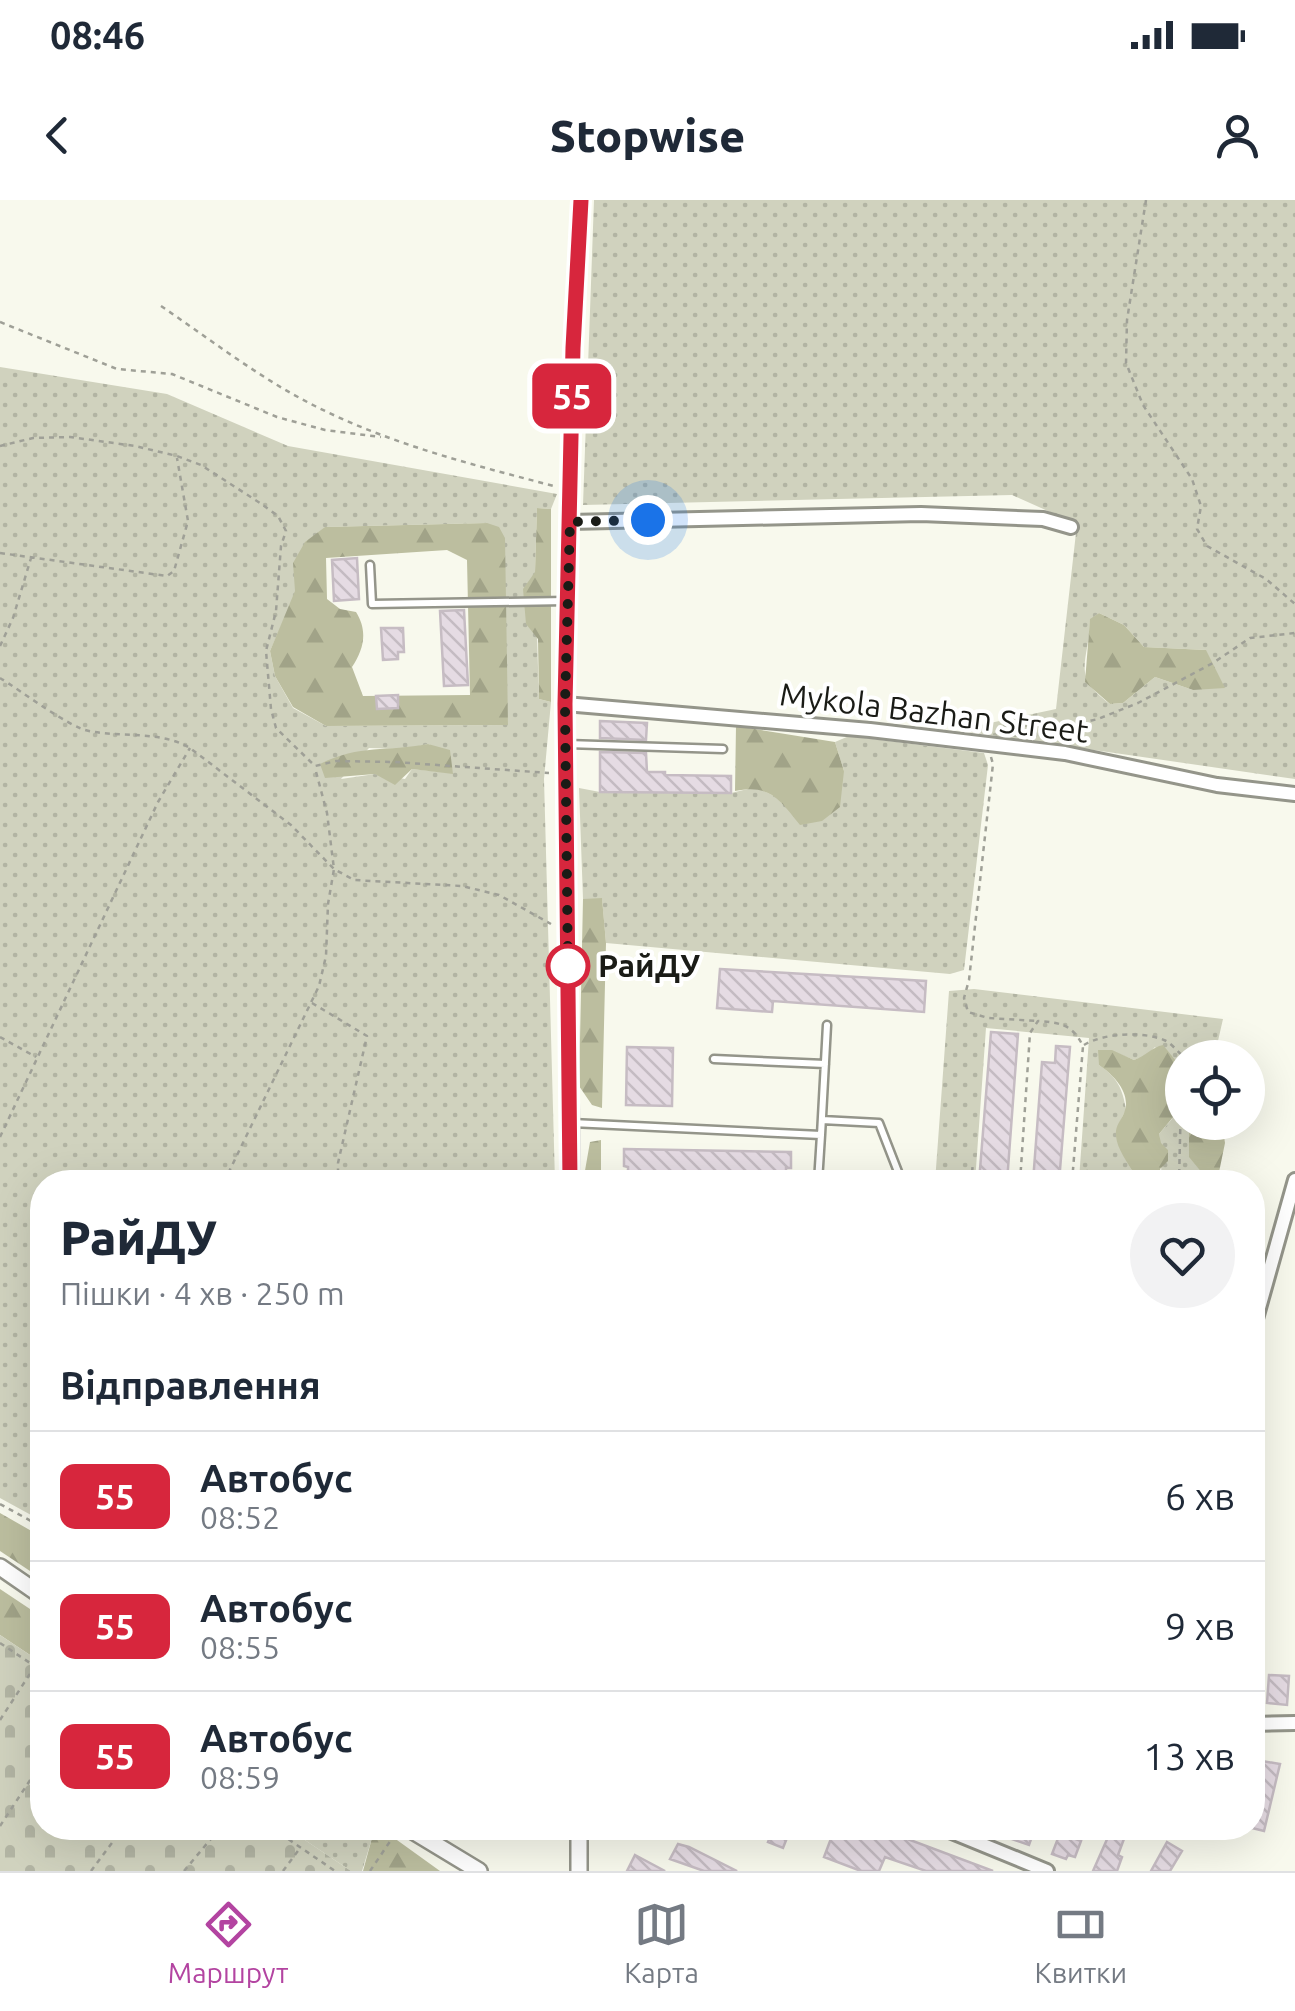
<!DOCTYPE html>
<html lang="uk">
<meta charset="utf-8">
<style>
:root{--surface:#fff;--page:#f2f2f3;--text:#1f2937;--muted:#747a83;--line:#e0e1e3;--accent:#b344a1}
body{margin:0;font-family:Ubuntu,sans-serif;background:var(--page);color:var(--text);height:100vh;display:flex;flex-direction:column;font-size:38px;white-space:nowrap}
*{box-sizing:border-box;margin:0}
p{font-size:32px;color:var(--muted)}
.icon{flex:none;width:55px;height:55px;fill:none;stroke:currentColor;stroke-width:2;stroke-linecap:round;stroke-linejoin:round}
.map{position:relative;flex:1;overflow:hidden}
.panel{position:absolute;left:30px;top:970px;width:1235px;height:670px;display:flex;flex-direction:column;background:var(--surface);border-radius:40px;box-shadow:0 10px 40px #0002}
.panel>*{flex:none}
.badge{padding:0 20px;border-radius:15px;font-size:35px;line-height:65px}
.fabs{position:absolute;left:1165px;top:840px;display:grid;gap:20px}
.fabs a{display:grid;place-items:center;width:100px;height:100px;border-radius:50%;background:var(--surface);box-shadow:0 10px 40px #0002;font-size:50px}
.you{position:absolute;width:50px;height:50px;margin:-25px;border:8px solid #fff;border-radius:50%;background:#1a73e8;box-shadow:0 0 0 15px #1a73e833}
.map>.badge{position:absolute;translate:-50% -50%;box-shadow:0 0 0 5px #fff}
h2{padding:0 30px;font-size:38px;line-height:90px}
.round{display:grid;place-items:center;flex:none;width:105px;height:105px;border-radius:52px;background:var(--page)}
.summary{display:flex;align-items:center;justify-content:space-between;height:170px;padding:0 30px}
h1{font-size:48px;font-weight:800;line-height:75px}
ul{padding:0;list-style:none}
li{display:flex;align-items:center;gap:30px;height:130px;padding:0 30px;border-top:2px solid var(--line)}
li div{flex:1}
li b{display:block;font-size:38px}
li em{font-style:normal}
li .badge{min-width:110px;font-weight:700;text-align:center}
.status{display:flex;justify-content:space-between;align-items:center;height:70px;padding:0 50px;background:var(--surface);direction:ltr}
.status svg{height:28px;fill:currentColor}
header{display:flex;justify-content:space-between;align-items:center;height:130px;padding:0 30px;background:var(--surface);font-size:45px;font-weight:800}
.tabs{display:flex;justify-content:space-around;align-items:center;height:140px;border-top:2px solid var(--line);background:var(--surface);font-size:28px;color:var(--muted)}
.tabs a{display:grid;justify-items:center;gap:5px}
.tabs .active{color:var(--accent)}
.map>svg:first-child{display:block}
.grass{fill:url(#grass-dots);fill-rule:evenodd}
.forest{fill:url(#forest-firs);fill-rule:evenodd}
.cemetery{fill:url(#cemetery-stones)}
.building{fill:url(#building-back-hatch);stroke:#c6bcc3;stroke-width:2.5}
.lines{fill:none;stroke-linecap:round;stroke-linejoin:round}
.service-casing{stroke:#94958a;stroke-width:11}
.minor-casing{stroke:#94958a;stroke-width:18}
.tertiary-casing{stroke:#94958a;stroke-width:20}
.path{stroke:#9fa097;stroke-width:2.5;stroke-dasharray:5 5;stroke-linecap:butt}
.service{stroke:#fff;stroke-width:6}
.minor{stroke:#fff;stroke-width:12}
.tertiary{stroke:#fff;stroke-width:15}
.line-casing{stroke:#fff;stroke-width:22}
.line{stroke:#d7263d;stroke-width:15}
.walk{stroke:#1a1b16;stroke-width:10;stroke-dasharray:0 18}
.stop-dot{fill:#fff;stroke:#d7263d;stroke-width:5}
.labels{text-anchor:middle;stroke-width:8;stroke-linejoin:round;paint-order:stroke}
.street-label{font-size:32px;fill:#1a1b16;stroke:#fff}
.stop-label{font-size:32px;font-weight:bold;fill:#1a1b16;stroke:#fff;text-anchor:start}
</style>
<div class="status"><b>08:46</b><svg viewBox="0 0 49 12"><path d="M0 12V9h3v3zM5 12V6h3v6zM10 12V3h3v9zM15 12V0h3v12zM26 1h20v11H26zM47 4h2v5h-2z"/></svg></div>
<header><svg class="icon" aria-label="back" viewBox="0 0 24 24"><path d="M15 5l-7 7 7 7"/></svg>Stopwise<svg class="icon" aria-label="person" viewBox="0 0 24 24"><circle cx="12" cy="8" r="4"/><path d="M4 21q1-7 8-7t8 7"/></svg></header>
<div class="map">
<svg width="1295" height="1671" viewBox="0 0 1295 1671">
<defs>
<pattern id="grass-dots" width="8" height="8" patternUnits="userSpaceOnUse" patternTransform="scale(2.5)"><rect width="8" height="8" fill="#d0d2be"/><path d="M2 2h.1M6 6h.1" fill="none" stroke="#b2b4a3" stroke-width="1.8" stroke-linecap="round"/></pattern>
<pattern id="forest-firs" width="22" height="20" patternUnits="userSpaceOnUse" patternTransform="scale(2.5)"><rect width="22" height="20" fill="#bcbe9f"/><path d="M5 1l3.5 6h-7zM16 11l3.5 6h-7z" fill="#a1a388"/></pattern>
<pattern id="cemetery-stones" width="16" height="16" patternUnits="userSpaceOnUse" patternTransform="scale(2.5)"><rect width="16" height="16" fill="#d0d2be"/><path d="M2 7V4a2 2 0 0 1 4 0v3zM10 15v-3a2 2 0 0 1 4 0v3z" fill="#b2b4a3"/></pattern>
<pattern id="building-back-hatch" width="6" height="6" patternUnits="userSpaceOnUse" patternTransform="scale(2.5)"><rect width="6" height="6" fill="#e5dbe3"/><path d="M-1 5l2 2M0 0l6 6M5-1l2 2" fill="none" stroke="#c4bbc2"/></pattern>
</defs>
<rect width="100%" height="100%" fill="#f8f9ed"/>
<path class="grass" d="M594 0H1295V579L962 531V529L1056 509 1077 324 1012 295 583 305ZM1099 413 1124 425 1144 447 1206 450 1193 490 1155 477 1123 503 1110 504C1070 474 1089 464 1090 420Z
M0 167 167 194 288 246 557 294 551 309 537 308 535 372 539 499 551 502 544 579 555 982H42V1321L0 1298ZM487 323 508 525 326 526 293 508 275 476 270 451 325 327ZM429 544 452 573 412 569 405 579 375 574 341 579 369 548 404 549Z
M849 536 984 553 988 565 964 770 950 774 606 743 602 699H583L579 588 600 592 731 593 756 587 780 599 844 571 835 542Z
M974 789 1223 819 1215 854 1201 851 1194 857 1182 858V922L1189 923C1188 944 1204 962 1202 982H1164L1162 980 1159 934 1172 919 1178 894 1172 884 1173 871 1155 847 1146 856 1134 860 1112 851 1099 865C1117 877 1123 889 1126 910 1110 935 1121 950 1134 974L1131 982 1079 980 1089 838 986 828 975 982H935L949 791Z
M287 1628H377L390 1635 372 1638 362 1671H351Z"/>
<path class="forest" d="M537 308 551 309V502L539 499 538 439 526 424 523 389 535 372Z
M487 323 499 327 505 338 508 525 326 526 293 507 275 476 270 451 295 391 293 363 305 342 325 327ZM447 350 467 360 470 495 363 496 352 467C364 449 368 431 356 412L340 409 327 399 326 358Z
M1099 413 1124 425 1144 447 1206 450 1225 488 1193 490 1155 477 1123 503 1110 504 1085 482 1090 419Z
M736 526 835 542 844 571 840 607 822 621 800 625C779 599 770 584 735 591Z
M428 544 450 550 453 574 412 569 395 585 375 574 325 578 320 564C360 544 387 552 428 544Z
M602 698 606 743 602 908 592 905 579 886 583 699Z
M1163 845 1176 861 1172 884 1178 894 1179 910 1159 934 1161 943 1168 950V961L1160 969 1164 982H1131L1134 974C1128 963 1117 949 1116 936 1115 926 1120 922 1124 913 1132 894 1114 875 1099 865L1098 850H1112L1134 860C1146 856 1152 847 1163 845Z
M1189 923H1222L1225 943 1217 982H1202L1203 974 1189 957Z
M601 940V982H583L590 942Z
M0 1313 42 1337V1379L0 1351Z
M0 1389 42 1417V1463L0 1435Z
M390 1635 440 1671H363L372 1638Z"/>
<path class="cemetery" d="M0 1435 42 1463V1628H287L351 1671H0Z"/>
<path class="building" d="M357 358 359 399 334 401 332 360Z
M464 410 468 485 444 486 440 411Z
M381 428H403L404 452H398V459L383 460Z
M398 495V508L377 509 376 496Z
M600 521 647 523 646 540 600 538Z
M600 552 646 553 647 572H665V575L731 576V593L600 592Z
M720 769 926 781 924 812 773 801 772 812 717 808Z
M991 832 1018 834 1007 982H979Z
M1056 846 1070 847 1059 982H1033L1042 862 1055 863Z
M627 847 673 848 672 906 626 905Z
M624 949 791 952V968H786V982H628V967L624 966Z
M1269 1475 1289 1476 1287 1505 1267 1503Z
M1262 1561 1280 1564 1264 1631 1252 1628V1603Z
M748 1628H791L783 1648 768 1642 770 1637Z
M835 1628H886L895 1631 894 1634 993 1671H926L885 1657 879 1671H861L824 1657Z
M1012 1628H1035L1029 1645 1009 1638Z
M1112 1628H1128L1118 1655 1122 1657 1117 1671H1093Z
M1060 1633 1081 1641 1075 1657 1068 1655 1066 1659 1052 1654Z
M1167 1642 1182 1651 1170 1671H1151Z
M678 1644 689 1647 737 1671H704L670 1659Z
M635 1655 665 1671H627Z"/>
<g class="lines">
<g class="service-casing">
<path id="service" d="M370 365 372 404 566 401
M567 544 723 549
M714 859 825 864
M822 920 879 923 902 982
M572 923 821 935 827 825
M818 982 821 935"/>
</g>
<g class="minor-casing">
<path id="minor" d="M570 322 921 314 1043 319 1071 327
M565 504 870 530 1065 553 1217 585 1295 594
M1252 1133 1295 980
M1252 1524 1295 1523
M942 1628 1047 1671"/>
</g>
<g class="tertiary-casing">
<path id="tertiary" d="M571 982 565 504 573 148 581 0
M0 1367 42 1396
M408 1628 479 1671
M579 1671V1628"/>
</g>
<path class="path" d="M1146 0 1127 120 1126 163 1143 205 1192 279 1201 306 1197 329 1207 346 1266 379 1295 404
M161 106C211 140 261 179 315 206 390 244 473 265 554 286
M0 122 117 169 172 174 277 217 325 230 381 237
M0 246 33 238 70 237 135 246 177 256 201 265 260 303 278 316 286 331 281 346 276 411 266 451 271 509 276 528 315 566 336 561 395 562 549 573
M0 353 167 376 174 371 188 321 177 258
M0 446 13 418 31 358
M0 478C20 490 70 528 89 531 123 538 159 530 190 548L291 625 334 669 354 680 462 686 499 695 551 724
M1032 534 1098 519 1138 503 1213 463 1250 438 1295 433
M991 557 993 564 969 780 964 798 968 812 988 818 1038 821
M312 803 367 836 338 963V982
M0 837 36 857
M1084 845C1104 833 1142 831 1164 840 1170 842 1177 851 1182 855L1179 982
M0 937 158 602 190 548
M1073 972 1090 971 1115 977 1117 982
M224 982 319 786 326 756 328 704 334 669 327 613 315 568
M971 982 973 963
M1020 982 1030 833 1038 821C1061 823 1072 824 1083 846L1072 982
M0 1304 42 1327
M0 1443 42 1471
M0 1520 35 1466
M0 1626 42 1562
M272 1628 335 1671
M91 1671 123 1628
M184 1671 220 1628
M283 1671 300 1648
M370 1671 393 1637"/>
<use href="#service" class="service"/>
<use href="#minor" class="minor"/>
<use href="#tertiary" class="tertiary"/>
</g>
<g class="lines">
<g class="line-casing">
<path id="line" d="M570 982 565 504 573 148 581 0"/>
</g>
<use href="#line" class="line"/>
<path class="walk" d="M568 766V774L565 504 570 322 648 320"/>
</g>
<circle class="stop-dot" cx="568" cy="766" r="20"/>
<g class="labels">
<g class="street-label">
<text transform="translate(934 513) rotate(7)" y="11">Mykola Bazhan Street</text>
</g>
<g class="stop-label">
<text x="598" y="777">РайДУ</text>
</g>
</g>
</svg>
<div class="fabs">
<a><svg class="icon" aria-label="locate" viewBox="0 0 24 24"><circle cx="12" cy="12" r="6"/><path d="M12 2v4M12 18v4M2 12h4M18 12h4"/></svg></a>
</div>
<div class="you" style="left:648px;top:320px"></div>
<b class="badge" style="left:572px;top:196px;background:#d7263d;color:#fff">55</b>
<section class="panel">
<div class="summary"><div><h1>РайДУ</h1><p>Пішки · 4 хв · 250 m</p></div><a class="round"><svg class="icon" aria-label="heart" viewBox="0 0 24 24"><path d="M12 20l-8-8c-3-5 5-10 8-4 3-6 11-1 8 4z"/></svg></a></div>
<h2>Відправлення</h2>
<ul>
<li><span class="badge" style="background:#d7263d;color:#fff">55</span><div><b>Автобус</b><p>08:52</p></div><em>6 хв</em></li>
<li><span class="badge" style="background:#d7263d;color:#fff">55</span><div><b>Автобус</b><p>08:55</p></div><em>9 хв</em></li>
<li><span class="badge" style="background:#d7263d;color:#fff">55</span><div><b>Автобус</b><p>08:59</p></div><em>13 хв</em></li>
</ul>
</section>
</div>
<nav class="tabs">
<a class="active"><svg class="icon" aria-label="directions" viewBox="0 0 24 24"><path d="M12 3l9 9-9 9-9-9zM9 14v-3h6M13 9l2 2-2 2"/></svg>Маршрут</a>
<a><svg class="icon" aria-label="map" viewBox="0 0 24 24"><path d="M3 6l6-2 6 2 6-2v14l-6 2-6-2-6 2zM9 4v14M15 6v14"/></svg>Карта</a>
<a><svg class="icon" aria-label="tickets" viewBox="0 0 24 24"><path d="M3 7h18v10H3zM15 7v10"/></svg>Квитки</a>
</nav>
